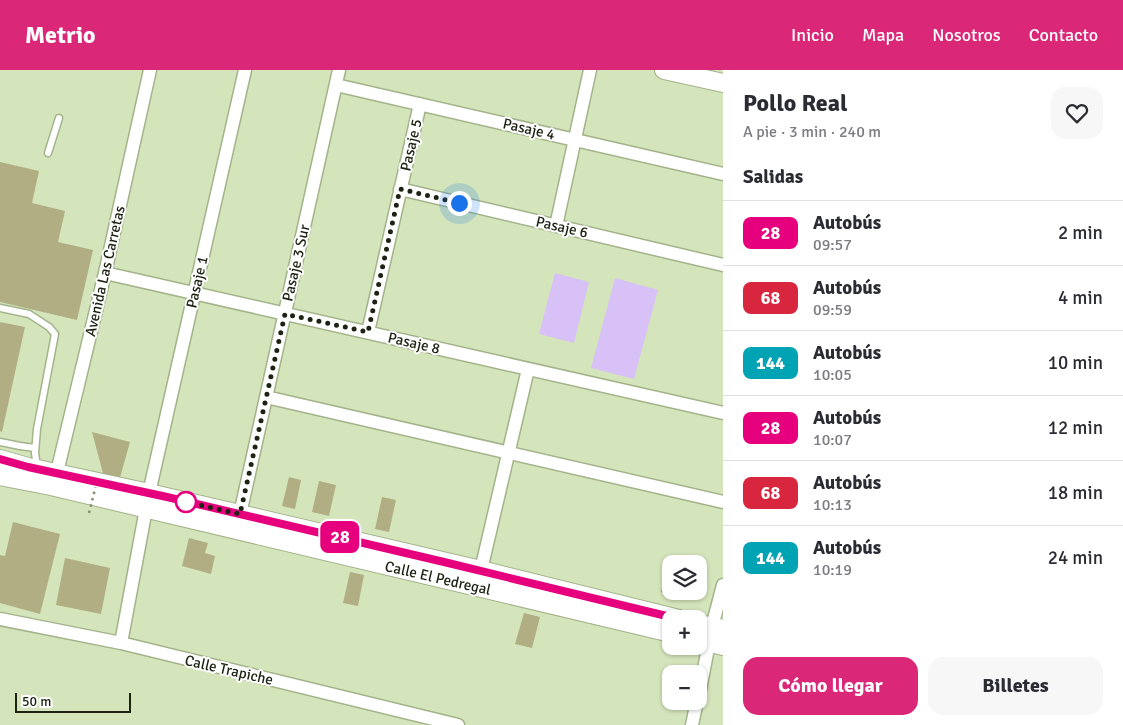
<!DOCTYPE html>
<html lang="es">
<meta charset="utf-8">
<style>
:root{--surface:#fff;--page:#f7f7f7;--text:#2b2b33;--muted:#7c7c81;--line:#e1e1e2;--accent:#db2777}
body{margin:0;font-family:Signika,sans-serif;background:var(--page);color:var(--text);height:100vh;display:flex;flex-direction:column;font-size:19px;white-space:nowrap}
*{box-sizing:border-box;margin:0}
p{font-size:16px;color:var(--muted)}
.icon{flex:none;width:28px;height:28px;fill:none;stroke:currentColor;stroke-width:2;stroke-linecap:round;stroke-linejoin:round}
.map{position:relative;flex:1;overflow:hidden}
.drawer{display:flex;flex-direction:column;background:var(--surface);width:400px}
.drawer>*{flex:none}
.badge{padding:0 10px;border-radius:8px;font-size:18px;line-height:32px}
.tools{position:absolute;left:662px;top:485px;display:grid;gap:10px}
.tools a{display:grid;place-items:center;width:45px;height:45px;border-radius:10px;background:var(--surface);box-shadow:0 1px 4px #0004;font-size:25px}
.scale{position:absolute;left:15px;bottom:12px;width:116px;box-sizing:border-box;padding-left:5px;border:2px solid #1d2313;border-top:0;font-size:14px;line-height:18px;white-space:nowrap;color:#1d2313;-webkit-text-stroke:4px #fff;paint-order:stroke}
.you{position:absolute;width:25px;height:25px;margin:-12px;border:4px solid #fff;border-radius:50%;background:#1a73e8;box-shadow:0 0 0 8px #1a73e833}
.map>.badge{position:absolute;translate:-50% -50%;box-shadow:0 0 0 2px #fff}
h2{padding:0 20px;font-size:19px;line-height:45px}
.round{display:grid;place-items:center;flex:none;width:52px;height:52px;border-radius:15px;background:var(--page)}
.head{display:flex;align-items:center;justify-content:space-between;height:85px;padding:0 20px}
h1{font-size:24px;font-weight:800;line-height:38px}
.cta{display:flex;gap:10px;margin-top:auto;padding:10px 20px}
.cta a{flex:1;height:58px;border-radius:15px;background:var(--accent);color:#fff;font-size:20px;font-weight:800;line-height:58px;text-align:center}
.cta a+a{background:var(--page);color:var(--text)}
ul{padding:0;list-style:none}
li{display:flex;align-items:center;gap:15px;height:65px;padding:0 20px;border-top:1px solid var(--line)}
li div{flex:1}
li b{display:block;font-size:19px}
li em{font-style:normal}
li .badge{min-width:55px;font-weight:700;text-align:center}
header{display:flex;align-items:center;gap:30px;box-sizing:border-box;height:70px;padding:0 25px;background:var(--accent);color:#fff}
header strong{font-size:24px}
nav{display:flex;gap:28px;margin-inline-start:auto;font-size:18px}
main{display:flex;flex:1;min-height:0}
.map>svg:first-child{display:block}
.green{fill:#d8c1f6}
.building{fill:#b1ae83}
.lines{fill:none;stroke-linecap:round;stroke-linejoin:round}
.lane-casing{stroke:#a3b38a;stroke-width:9}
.street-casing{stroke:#a3b38a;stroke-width:15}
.secondary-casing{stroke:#a3b38a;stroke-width:20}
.lane{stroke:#fff;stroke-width:6}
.street{stroke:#fff;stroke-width:12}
.secondary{stroke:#fff;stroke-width:18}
.path-bridge{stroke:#859172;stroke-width:2.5;stroke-dasharray:2.5 4;stroke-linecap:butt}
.line-casing{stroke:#fff;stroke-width:11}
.line{stroke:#e6007e;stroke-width:8}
.walk{stroke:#1d2313;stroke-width:5;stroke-dasharray:0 9}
.stop-dot{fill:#fff;stroke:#e6007e;stroke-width:2.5}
.labels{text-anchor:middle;stroke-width:4;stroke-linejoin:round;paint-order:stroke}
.street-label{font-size:15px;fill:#1d2313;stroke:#fff}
</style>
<header>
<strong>Metrio</strong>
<nav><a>Inicio</a><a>Mapa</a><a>Nosotros</a><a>Contacto</a></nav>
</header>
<main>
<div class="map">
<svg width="723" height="655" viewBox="0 0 723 655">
<rect width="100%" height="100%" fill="#d5e5bb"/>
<path class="green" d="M555 203 589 212 574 273 539 264Z
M615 208 658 220 634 309 591 298Z"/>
<path class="building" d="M0 92 39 101 32 133 65 141 58 172 93 180 77 250 0 232Z
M0 252 25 257 2 362 0 361Z
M92 362 130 372 119 411 104 407Z
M289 407 301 410 295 439 282 436Z
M319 411 336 415 329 446 312 442Z
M382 427 396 430 389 462 375 459Z
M13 452 60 464 40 544 0 533V485L5 486Z
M189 468 208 473 205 483 215 486 211 504 182 496Z
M65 488 110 498 101 544 56 535Z
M668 491 675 493 671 494V521H675V525L661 522Z
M350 502 364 505 358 536 343 533Z
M524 543 540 547 532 578 515 574Z"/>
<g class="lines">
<g class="lane-casing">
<path id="lane" d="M48 83 59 48
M0 238 29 244 49 257 55 264 37 359 35 383 37 397
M0 372 20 376 35 378"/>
</g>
<g class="street-casing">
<path id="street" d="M336 15 723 104
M400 119 723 195
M556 156 590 0
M105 203 723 343
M368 262 420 34
M266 327 723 432
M57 402 105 203 150 0
M240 444 339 0
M481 500 528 299
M0 549 121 573 458 655
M121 573 149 423 245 0
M699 625 712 557 723 515
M692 655 697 631"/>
</g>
<g class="secondary-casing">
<path id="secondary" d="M664 0 723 13
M0 389 28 397 149 423 481 500 679 549
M0 406 51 416 671 563
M699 554 723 559
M699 570 723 576"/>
</g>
<use href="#lane" class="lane"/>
<use href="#street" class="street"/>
<use href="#secondary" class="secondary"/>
<path class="path-bridge" d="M89 443 98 407"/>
</g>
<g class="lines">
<g class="line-casing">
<path id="line" d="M0 389 28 397 167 427 444 492 679 549"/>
</g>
<use href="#line" class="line"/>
<path class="walk" d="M186 432H185L240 444 285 244 368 262 400 119 459 133"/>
</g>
<circle class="stop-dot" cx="186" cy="432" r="10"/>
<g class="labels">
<g class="street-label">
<text transform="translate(529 59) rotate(13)" y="5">Pasaje 4</text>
<text transform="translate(411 75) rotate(-77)" y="5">Pasaje 5</text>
<text transform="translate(562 157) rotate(13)" y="5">Pasaje 6</text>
<text transform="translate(296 193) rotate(-77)" y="5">Pasaje 3 Sur</text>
<text transform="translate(105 201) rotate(-77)" y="5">Avenida Las Carretas</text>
<text transform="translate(197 212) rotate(-77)" y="5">Pasaje 1</text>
<text transform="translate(414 273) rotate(13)" y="5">Pasaje 8</text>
<text transform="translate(438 508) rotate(13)" y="5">Calle El Pedregal</text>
<text transform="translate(229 600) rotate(13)" y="5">Calle Trapiche</text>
</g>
</g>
</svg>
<div class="tools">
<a><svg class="icon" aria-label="layers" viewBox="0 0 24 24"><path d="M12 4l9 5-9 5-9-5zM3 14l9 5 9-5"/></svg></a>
<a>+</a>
<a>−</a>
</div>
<div class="scale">50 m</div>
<div class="you" style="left:459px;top:133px"></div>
<b class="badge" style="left:340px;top:467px;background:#e6007e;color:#fff">28</b>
</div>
<section class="drawer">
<div class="head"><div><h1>Pollo Real</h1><p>A pie · 3 min · 240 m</p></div><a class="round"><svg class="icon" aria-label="heart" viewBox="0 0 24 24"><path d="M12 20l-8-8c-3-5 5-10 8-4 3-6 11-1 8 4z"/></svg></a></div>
<h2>Salidas</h2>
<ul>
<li><span class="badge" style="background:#e6007e;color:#fff">28</span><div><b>Autobús</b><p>09:57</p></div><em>2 min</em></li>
<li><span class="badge" style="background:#d7263d;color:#fff">68</span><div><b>Autobús</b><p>09:59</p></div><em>4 min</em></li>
<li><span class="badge" style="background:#00a3b4;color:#fff">144</span><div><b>Autobús</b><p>10:05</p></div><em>10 min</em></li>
<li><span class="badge" style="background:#e6007e;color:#fff">28</span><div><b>Autobús</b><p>10:07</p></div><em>12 min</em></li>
<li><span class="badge" style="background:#d7263d;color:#fff">68</span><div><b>Autobús</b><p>10:13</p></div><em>18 min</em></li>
<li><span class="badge" style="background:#00a3b4;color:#fff">144</span><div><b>Autobús</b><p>10:19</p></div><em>24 min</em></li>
</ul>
<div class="cta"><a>Cómo llegar</a><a>Billetes</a></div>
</section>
</main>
